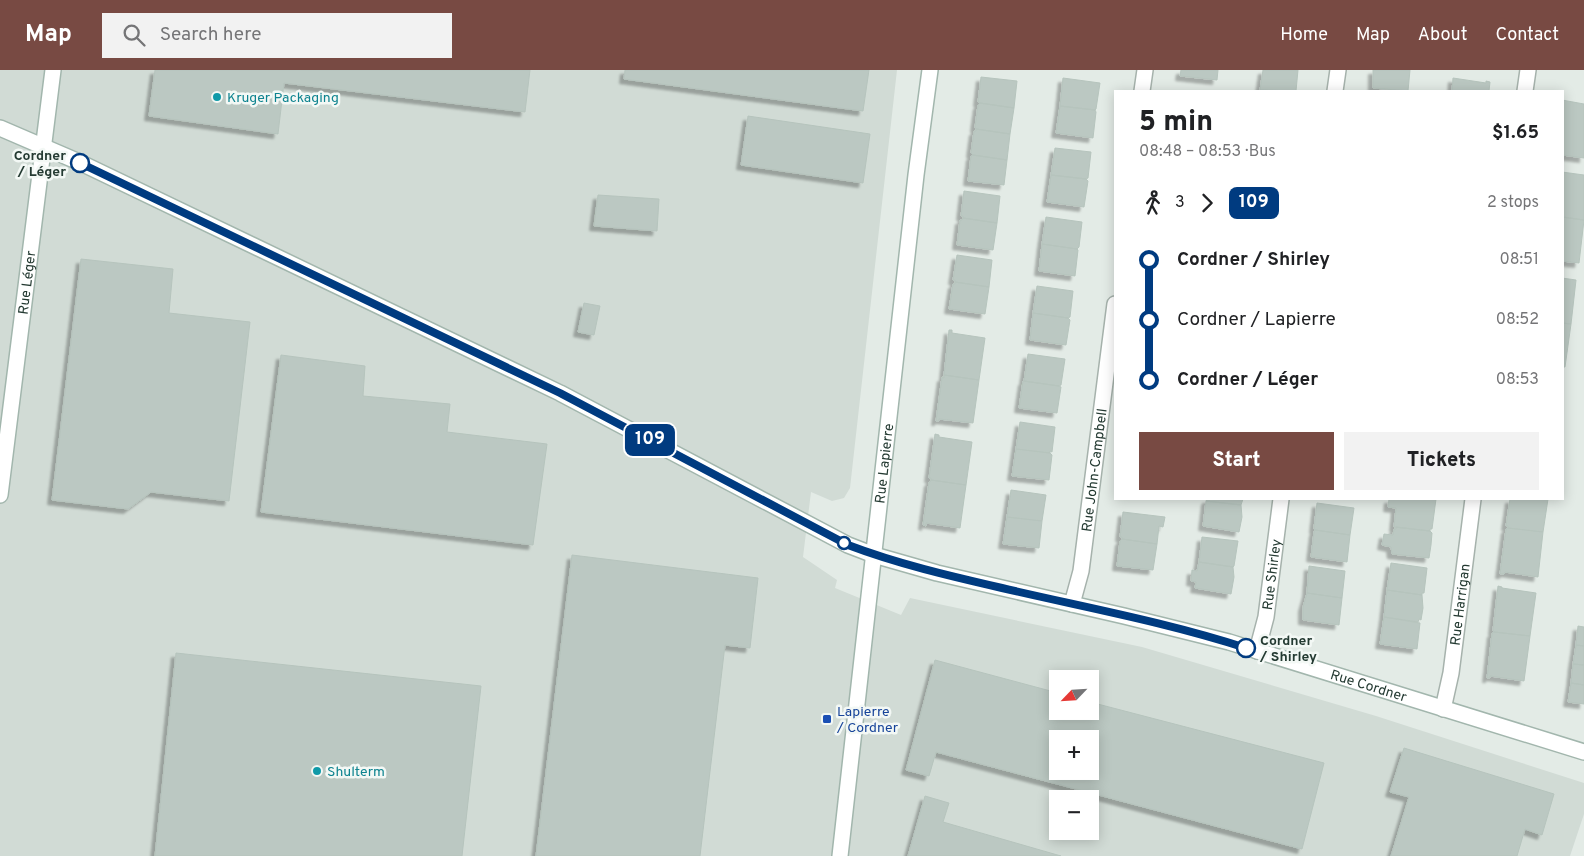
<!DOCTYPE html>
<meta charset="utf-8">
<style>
:root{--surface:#fff;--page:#f2f2f2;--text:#202124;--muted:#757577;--accent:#784a43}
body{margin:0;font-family:Overpass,sans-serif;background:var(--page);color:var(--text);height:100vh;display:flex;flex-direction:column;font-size:19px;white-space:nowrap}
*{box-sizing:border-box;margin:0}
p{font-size:16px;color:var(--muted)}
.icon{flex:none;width:28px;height:28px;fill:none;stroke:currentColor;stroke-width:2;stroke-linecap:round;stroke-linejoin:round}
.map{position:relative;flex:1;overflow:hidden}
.details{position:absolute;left:1114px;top:20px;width:450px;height:410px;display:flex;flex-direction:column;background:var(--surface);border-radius:0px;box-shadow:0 2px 12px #0003}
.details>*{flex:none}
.badge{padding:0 10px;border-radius:8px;font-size:18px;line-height:32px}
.needle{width:32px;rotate:245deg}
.controls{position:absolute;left:1049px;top:600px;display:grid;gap:10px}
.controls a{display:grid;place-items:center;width:50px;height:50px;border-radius:0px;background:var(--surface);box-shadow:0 2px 12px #0003;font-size:25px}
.map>.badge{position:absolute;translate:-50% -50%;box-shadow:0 0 0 2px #fff}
.legs{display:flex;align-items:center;gap:8px;height:55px;padding:0 25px;font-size:16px}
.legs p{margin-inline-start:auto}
.overview{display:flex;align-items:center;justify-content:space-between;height:85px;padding:0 25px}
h1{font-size:28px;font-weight:800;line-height:38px}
.button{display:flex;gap:10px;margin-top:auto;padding:10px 25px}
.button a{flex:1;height:58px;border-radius:0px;background:var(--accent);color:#fff;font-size:20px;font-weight:800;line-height:58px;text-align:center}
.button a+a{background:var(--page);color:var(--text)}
ul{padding:0 25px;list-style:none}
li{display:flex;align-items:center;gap:18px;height:60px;font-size:19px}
li i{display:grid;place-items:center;width:8px;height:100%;margin:0 6px;background:currentColor}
li i::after{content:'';width:12px;height:12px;margin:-6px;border:4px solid;border-radius:50%;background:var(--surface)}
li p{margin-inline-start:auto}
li:first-child i{background:linear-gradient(#0000 50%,currentColor 0)}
li:last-child i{background:linear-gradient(currentColor 50%,#0000 0)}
header{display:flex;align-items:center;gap:30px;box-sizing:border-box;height:70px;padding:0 25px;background:var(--accent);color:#fff}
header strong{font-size:24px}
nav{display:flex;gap:28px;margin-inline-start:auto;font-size:18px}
.search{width:350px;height:45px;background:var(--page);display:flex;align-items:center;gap:12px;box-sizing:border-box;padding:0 18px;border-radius:0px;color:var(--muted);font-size:19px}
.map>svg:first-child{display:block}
.built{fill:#d1dbd5;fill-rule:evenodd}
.building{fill:#bbc8c2;stroke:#b6c4bd;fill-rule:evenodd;filter:url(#shadow)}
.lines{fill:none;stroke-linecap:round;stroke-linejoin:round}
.street-casing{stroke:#a6b2ac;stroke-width:18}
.secondary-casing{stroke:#a2b6ad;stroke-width:18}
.street{stroke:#fff;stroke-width:15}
.secondary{stroke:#fff;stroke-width:15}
.line-1-casing{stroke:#fff;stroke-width:11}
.line-1{stroke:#003b80;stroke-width:8}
.culture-dot{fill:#0f9aa8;stroke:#f3f8f5;stroke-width:2}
.stop-1-dot{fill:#fff;stroke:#003b80;stroke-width:2.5}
.transit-dot{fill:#1a4fb4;stroke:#f3f8f5;stroke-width:2}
.labels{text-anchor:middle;stroke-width:5;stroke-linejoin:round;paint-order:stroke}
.culture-label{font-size:14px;fill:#0d838f;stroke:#f3f8f5;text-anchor:start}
.stop-label{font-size:14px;font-weight:bold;fill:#243a32;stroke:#f3f8f5;text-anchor:end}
.street-label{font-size:14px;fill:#243a32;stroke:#f3f8f5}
.transit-label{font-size:14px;fill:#164399;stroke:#f3f8f5;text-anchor:start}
</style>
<header>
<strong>Map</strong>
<div class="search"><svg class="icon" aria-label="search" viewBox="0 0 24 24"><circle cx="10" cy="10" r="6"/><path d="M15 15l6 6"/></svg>Search here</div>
<nav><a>Home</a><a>Map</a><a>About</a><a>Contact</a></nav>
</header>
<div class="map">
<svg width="1584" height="786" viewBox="0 0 1584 786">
<defs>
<filter id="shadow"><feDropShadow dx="-4.5" dy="4.5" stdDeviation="1" flood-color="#0004"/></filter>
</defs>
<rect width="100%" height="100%" fill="#e3ebe6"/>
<path class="built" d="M0 0H897L850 418 844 428 832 431 811 422 803 487 837 510 835 518 901 545 910 528 1142 577 1376 646 1584 713V744L1570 786H0ZM1058 609H1090V641H1058ZM1058 669H1090V701H1058ZM1058 729H1090V761H1058Z"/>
<path class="building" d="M155 0H530L525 42 284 13 278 64 149 46Z
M625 0H869L863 41 624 9Z
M1181 0H1218L1217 10 1180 6Z
M1263 0H1298L1296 21 1260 20Z
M1373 0H1410L1408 21 1373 18Z
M981 7 1017 11 1014 38 980 33 978 32Z
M1063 8 1100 13 1096 39 1095 40 1060 36Z
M1453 8 1486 13V11L1490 12 1489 21H1452Z
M1562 30 1584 34V88L1562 85Z
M980 33 1014 38 1010 64 976 59 975 57 978 35Z
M1060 36 1095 40 1096 42 1093 68 1056 63Z
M748 46 870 64 863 113 741 95Z
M976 59 1010 64 1007 90 973 85 971 83 974 61H976Z
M1055 78 1091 82 1088 108 1086 109 1051 105Z
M973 85 1007 90 1004 115 968 111 971 86Z
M1562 102 1584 105V150L1562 147Z
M1051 105 1086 109 1088 111 1084 137 1047 132Z
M964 121 1000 126 997 153 963 148V146H961Z
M598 125 659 129 657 161 594 156Z
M1046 147 1082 152 1079 177 1077 179 1042 174Z
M1562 147 1584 150 1579 193 1562 191Z
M963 148 997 153 993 180 957 175 960 150H962Z
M1042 174 1077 179 1078 180 1075 206 1039 201Z
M957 185 992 190 989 217 955 212V210H953Z
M81 189 173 199 169 243 250 252 229 431 151 422 128 439 52 430Z
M1562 208 1576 210 1571 254 1562 253Z
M955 212 989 217 985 244 949 239 953 214H955Z
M1037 216 1073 221 1070 247 1068 248 1033 243Z
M584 233 600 236 594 265 578 262Z
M1033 243 1068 248 1070 250 1066 275 1030 270Z
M1562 253 1571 254 1565 297H1562Z
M949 260H952V263L985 268 979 310 944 305Z
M1028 284 1065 289 1061 315 1059 316 1024 311Z
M281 285 365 296 363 326 450 334 447 362 547 374 533 475 261 442Z
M944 305 979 310 973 353 939 349V351H936L942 307 944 308Z
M1023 311 1059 316 1061 317 1057 343 1019 338Z
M1020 352 1055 357 1052 382 1050 381V383L1016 379Z
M935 364 939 365V367L972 372 966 415 931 410V408H929Z
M1016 379 1050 383 1052 385 1049 410 1012 406Z
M931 410 966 415 960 458 926 453V456L923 455 929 412H930Z
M1011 420 1046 425 1042 451 1007 447Z
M1207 429H1243L1241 435 1206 431Z
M1389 429H1436L1432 459H1430V461L1394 457 1396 438 1388 437Z
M1510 429H1548L1543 462 1508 458V456H1506Z
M1206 431 1241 435 1242 447 1239 462 1203 456Z
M1317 433 1354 438 1350 465 1315 460 1314 458Z
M1123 442 1165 447 1163 457 1159 456 1157 474 1122 469V467H1120Z
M1007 447 1042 451 1039 478 1003 474Z
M1396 457 1430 461 1432 463 1431 475 1429 488 1392 484 1391 477 1382 475 1384 464 1393 465 1394 459H1396Z
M1508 458 1543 462 1538 507 1505 502 1504 504H1500L1506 459Z
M1315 460 1350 465 1347 492 1311 487 1314 462Z
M1202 467 1238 471 1234 496 1233 497 1199 492Z
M1122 469 1157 474 1153 500 1117 496 1120 471Z
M572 485 758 508 750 578 725 575 700 786H536Z
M1199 492 1233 497 1234 507 1231 524 1195 518 1196 512 1191 511 1192 500 1197 501Z
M1391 493 1427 498 1424 523H1422V525L1387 520Z
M1309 496 1345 501 1342 528 1307 523Z
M1498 516 1502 517V518L1536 523 1530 566 1494 562 1493 560Z
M1387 520 1422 525 1423 538 1421 550 1419 549 1418 552 1384 547Z
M1307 523 1342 528 1339 555 1303 550V537Z
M1384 547 1420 553 1417 579 1380 574Z
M1578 556 1584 557V576L1576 575Z
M1494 562 1530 566 1524 611 1490 606V608H1487L1492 563Z
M1576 575 1584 576V595L1573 594Z
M176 583 481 616 462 786H155Z
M935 590 1058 623V641H1090V632L1324 693 1302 779 936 682 929 706 906 700ZM1058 669H1090V701H1058Z
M1573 594 1584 595V615L1571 613Z
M1571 613 1584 615V634L1568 632Z
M1404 678 1554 724 1542 765 1525 759 1517 786H1391L1409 727 1390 722Z
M925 726 949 733 943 752 1061 786H908Z"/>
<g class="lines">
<g class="street-casing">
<g id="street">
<path d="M1142 21 1145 0"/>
<path d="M1335 21 1338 0"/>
<path d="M1525 21 1528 0"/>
<path id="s1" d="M1072 534 1081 501 1115 234"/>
<path id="s2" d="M1257 581 1266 547 1281 429"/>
<path id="s3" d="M1443 639 1451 603 1473 429"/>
</g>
</g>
<g class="secondary-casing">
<g id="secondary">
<path id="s4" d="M0 58 79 92 560 323 848 475 874 485 937 503 1124 546 1229 572 1584 682"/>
<path id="s5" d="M0 425 53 0"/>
<path id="s6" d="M840 786 916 105 930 0"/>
</g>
</g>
<use href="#street" class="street"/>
<use href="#secondary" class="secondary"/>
</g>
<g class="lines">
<g class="line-1-casing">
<path id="line-1" d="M80 93 560 323 848 475C898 494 950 506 1002 518 1083 537 1166 552 1246 578"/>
</g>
<use href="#line-1" class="line-1"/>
</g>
<g class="culture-dot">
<circle cx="217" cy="27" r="5"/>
<circle cx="317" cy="701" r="5"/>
</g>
<g class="stop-1-dot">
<circle cx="80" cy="93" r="9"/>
<circle cx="844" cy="473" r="6"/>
<circle cx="1246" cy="578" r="9"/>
</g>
<rect class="transit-dot" x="822" y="644" width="10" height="10" rx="2.5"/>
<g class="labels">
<g class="culture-label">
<text x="227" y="32">Kruger Packaging</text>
<text x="327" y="706">Shulterm</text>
</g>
<g class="stop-label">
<text x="66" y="90">Cordner<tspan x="66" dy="16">/ Léger</tspan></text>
<text x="1260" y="575" text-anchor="start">Cordner<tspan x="1260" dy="16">/ Shirley</tspan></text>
</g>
<g class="street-label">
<text dy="5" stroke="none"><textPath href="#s5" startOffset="214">Rue Léger</textPath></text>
<text dy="5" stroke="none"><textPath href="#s6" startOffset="395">Rue Lapierre</textPath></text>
<text dy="5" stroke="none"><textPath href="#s1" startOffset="136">Rue John-Campbell</textPath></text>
<text dy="5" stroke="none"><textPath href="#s2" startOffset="78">Rue Shirley</textPath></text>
<text dy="5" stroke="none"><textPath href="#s3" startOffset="106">Rue Harrigan</textPath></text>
<text dy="5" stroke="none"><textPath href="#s4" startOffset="1485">Rue Cordner</textPath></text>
</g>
<g class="transit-label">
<text x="837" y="646">Lapierre<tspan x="837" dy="16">/ Cordner</tspan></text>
</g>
</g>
</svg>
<div class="controls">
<a><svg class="needle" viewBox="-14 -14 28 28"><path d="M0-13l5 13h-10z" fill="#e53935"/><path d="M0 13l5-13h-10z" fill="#757577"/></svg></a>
<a>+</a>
<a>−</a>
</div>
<b class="badge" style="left:650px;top:370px;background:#003b80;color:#fff">109</b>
<section class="details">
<div class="overview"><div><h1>5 min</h1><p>08:48 – 08:53 · Bus</p></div><b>$1.65</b></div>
<div class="legs"><svg class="icon" aria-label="walk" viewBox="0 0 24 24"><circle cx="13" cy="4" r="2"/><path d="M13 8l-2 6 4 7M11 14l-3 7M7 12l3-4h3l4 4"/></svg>3<svg class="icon" aria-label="forward" viewBox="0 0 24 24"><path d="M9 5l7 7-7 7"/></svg><b class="badge" style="background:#003b80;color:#fff">109</b><p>2 stops</p></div>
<ul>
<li><i style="color:#003b80"></i><b>Cordner / Shirley</b><p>08:51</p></li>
<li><i style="color:#003b80"></i><span>Cordner / Lapierre</span><p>08:52</p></li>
<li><i style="color:#003b80"></i><b>Cordner / Léger</b><p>08:53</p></li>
</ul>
<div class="button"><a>Start</a><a>Tickets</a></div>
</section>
</div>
